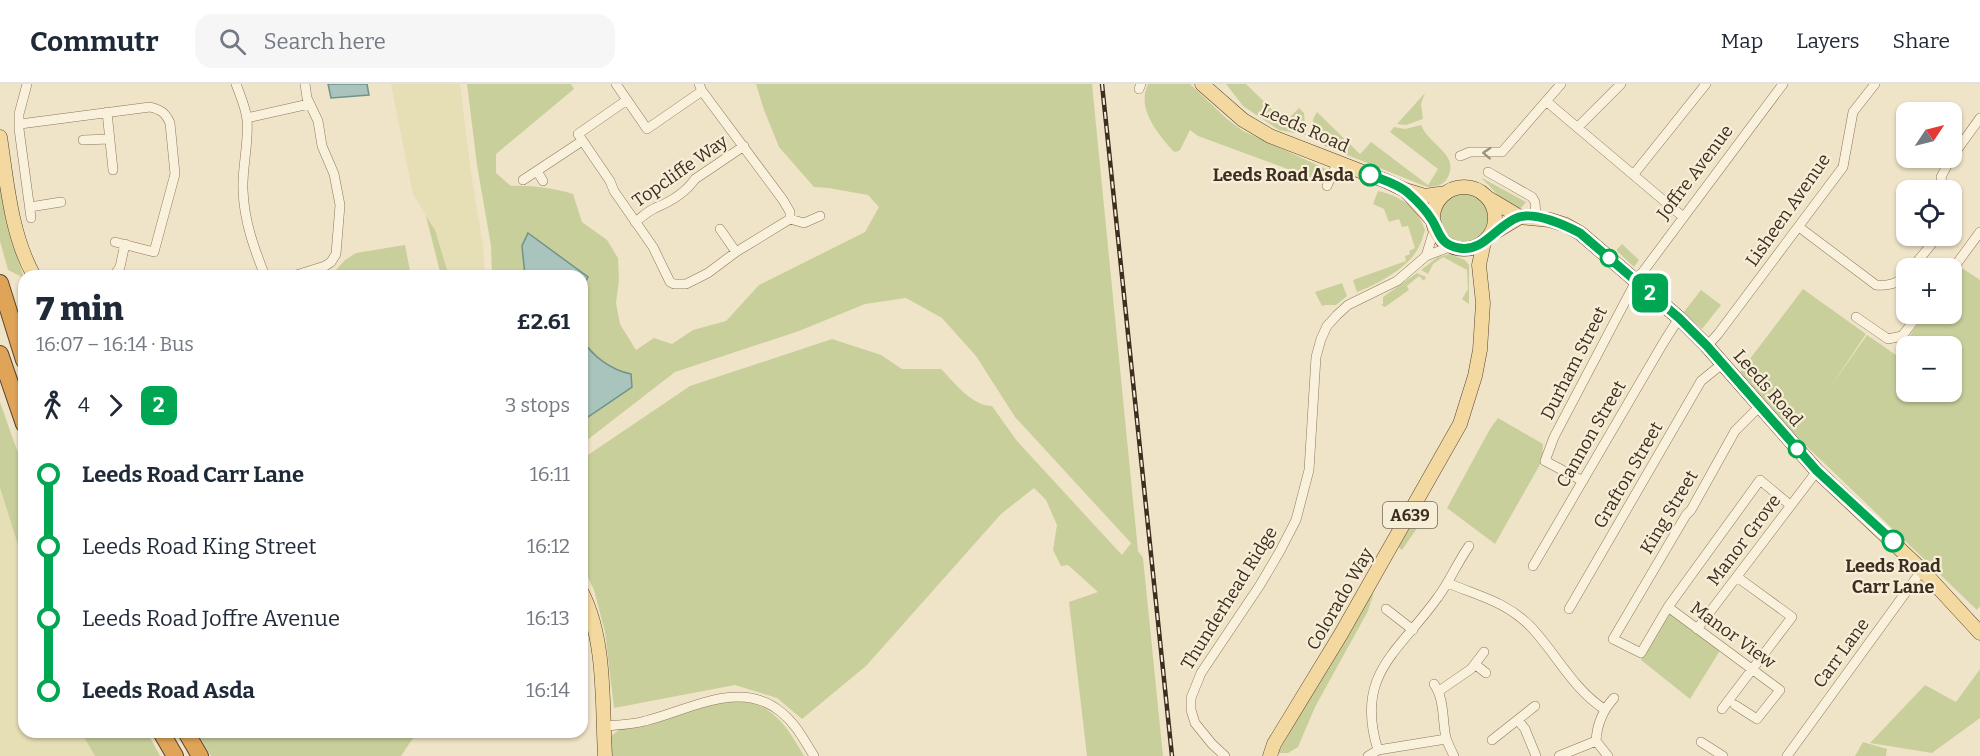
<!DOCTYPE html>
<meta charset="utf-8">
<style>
:root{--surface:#fff;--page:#f6f6f7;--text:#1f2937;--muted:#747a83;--line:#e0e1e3}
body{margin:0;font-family:Bitter,serif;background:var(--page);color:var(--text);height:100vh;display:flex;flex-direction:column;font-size:22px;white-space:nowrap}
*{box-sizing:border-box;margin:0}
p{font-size:20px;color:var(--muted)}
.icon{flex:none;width:33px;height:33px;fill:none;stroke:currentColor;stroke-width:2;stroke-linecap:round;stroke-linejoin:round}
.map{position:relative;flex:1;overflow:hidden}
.panel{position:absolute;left:18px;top:186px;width:570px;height:468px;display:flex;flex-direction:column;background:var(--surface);border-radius:18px;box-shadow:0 2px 4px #0004}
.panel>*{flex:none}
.badge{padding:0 12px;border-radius:9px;font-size:21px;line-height:39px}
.needle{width:39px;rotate:55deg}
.fabs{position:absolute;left:1896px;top:18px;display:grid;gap:12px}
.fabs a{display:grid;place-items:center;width:66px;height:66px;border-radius:12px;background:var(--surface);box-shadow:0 2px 4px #0004;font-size:30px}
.map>.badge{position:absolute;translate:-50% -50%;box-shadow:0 0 0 3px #fff}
.legs{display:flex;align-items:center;gap:9px;height:66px;padding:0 18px;font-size:20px}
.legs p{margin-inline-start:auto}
.overview{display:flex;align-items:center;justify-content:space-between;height:102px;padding:0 18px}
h1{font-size:33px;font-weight:800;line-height:45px}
ul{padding:0 18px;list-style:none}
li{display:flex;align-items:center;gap:21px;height:72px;font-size:22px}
li i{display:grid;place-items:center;width:9px;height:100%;margin:0 8px;background:currentColor}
li i::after{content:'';width:15px;height:15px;margin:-8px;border:4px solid;border-radius:50%;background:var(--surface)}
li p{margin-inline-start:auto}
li:first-child i{background:linear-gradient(#0000 50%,currentColor 0)}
li:last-child i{background:linear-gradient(currentColor 50%,#0000 0)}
header{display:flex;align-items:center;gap:36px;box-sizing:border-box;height:84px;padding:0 30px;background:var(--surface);border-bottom:2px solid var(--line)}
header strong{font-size:28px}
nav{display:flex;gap:33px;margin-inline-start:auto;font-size:21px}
.search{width:420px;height:54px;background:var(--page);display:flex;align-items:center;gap:15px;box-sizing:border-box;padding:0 21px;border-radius:18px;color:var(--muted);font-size:22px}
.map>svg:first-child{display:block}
.farmland{fill:#e6deb5}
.green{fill:#c9cf9b;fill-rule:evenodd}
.water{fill:#a9c4bc;stroke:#6f938a;stroke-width:1.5}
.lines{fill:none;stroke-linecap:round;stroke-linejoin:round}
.street-casing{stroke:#8d765c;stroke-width:10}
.primary-casing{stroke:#5b4430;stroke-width:15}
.highway-casing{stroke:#5b4430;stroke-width:18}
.street{stroke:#faf1dc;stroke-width:9}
.primary{stroke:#f3d9a0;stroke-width:14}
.highway{stroke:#e0a458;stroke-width:16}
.rail-casing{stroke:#3d2e20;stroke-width:4.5}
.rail{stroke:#f7eed8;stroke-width:2;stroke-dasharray:7;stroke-linecap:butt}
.oneway{stroke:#9c907e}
.line-1-casing{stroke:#fff;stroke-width:14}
.line-1{stroke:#00a651;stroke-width:9}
.stop-1-dot{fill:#fff;stroke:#00a651;stroke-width:3}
.labels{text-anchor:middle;stroke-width:4.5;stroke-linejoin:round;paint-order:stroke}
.shield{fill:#f7eed8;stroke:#756857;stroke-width:1.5}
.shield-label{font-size:16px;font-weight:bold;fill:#3d2e20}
.street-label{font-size:18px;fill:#3d2e20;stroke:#f7eed8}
.stop-label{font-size:18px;font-weight:bold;fill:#3d2e20;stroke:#f7eed8;text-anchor:end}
</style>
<header>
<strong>Commutr</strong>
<div class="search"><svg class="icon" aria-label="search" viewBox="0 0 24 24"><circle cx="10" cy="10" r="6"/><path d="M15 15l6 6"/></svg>Search here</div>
<nav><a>Map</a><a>Layers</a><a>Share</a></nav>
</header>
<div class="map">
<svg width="1980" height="672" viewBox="0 0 1980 672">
<rect width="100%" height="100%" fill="#f0e4c8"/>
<path class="farmland" d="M391 0H460L471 89 483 162 485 192H449L435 146 413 110Z
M0 405 24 480V648H81L95 672H0Z"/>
<path class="green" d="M467 0H571L574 5 496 70V89L511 102C531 101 553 104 573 110L582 138 607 156 618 174 619 196 616 219 620 240 636 266 654 254 672 260 693 246 726 237 759 201 865 148 879 123 868 111 828 104 814 103 779 63 764 26 756 0H1092L1138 467 1143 474 1163 672H1087L1069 518 1098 508 1068 481 1061 482 1053 466 1057 441 1046 416 1034 404 1001 430 866 582 802 635 777 614 735 601 614 624 605 548 594 506 582 481V375L690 302 832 255 881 271 902 285H941C954 298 972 322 992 322L1017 357 1122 471 1131 459 1015 333 976 272 942 234 906 214 865 220 799 247 675 288 582 360V337L631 303 619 288 589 268 582 255V204L588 193 528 149 525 192H492L491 162 477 81Z
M1148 0H1190L1227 35 1243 47 1328 86 1323 98 1198 52 1190 46 1180 66 1176 68 1173 67C1158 49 1136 25 1148 0Z
M1226 0H1246L1285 38 1299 24 1304 29 1306 51 1279 46 1243 22Z
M1425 9 1421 20 1423 35 1406 41 1397 40Z
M1317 28 1360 70 1371 58 1428 101 1438 85 1390 48 1394 43 1405 45 1421 41C1423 45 1426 50 1429 53 1439 65 1457 74 1448 93 1444 101 1436 103 1427 103L1325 62 1314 51 1313 35Z
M1482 94 1526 118 1521 124C1504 125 1495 105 1482 95Z
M0 100 12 157 24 194 8 186 0 157Z
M1378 107C1401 112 1417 123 1425 146 1423 153 1420 162 1416 168 1405 185 1376 201 1357 208L1353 196 1406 177 1405 172 1410 170 1409 167 1415 164 1408 142 1402 143 1399 135 1389 138 1384 125 1373 120Z
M1463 108C1480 109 1493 124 1487 141 1485 147 1480 152 1475 155 1442 170 1423 114 1463 108Z
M426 132 435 146 449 192H441Z
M1622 160 1639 176 1634 183 1617 167V165Z
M405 161 411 192H314L336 186 345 176 356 169Z
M1450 170 1465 176 1469 181V220L1462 215 1468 205 1467 186 1443 173 1433 180 1428 190 1421 186 1438 173Z
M1959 182 1980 196V522L1977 526 1796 352 1740 288 1803 205 1866 250 1831 302 1867 251 1896 271 1925 230H1952V193ZM1906 262H1952V308H1906Z
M1417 189 1426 193 1424 197 1419 192 1407 202 1409 206 1385 223 1381 221 1383 220V213Z
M1342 199 1347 212 1336 221H1325L1322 222 1315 208Z
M1701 206 1721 221 1702 245 1683 229Z
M0 318 24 386V480L0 404Z
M1498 334 1543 360 1542 377 1495 460 1447 424 1490 345Z
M1425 416 1420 440 1402 466 1397 462Z
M1374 508 1368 527 1315 623 1298 663 1288 669H1278L1361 524Z
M1668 525 1721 565 1690 615 1641 576 1654 548Z
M1980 585V634L1932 669 1870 659 1925 601 1956 618Z
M732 617C738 618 745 617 751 619 778 626 791 650 804 672H611L610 653 620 645 714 620Z
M81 648H147L160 672H95Z
M197 648H318L317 652 330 650 332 648H417L401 672H211Z
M1863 658 1887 665 1886 672H1855Z"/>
<path class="water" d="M328 0H367L369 11 331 14Z
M528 149 588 193 582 204V192H525L522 162Z
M582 255C592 272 611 286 631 290L632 303 582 337Z"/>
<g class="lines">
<g class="street-casing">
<path id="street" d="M27 0 19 30V45L31 134
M236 0C240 11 246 24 247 36 249 59 242 83 243 106 244 137 254 164 265 192
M616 0 647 45 702 7
M699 0 702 7 783 116 790 128V135
M1139 5 1141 0
M627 16 578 50 610 97 614 107 653 163 670 198 674 200H686L708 189 736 168 790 135
M1546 17 1682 132
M107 28 113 86
M1903 30 1906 33
M247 34 309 20
M20 40 150 23C161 26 165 28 170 39L175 90 154 168 115 158
M1578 43 1621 0
M83 56 110 55
M1460 72 1470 68H1502L1561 0
M1952 73 1980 34
M537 87 543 97
M1488 88 1532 113 1535 118 1536 133
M1634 90 1706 0
M523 96 582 57
M1327 102 1335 84
M1943 106 1941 93 1951 74
M30 123 61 118
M790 135 804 139 820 132
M635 138C641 134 648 127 655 124 670 118 686 108 695 95L744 62
M1799 143 1876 201C1888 202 1897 200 1906 191
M720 145 736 168
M1426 172 1435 143
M1912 184 1938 152
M1952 186 1980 148
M114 192 120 183 125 160
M205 192V191
M293 192 325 182 331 178 336 170 340 121 334 90 322 62 318 37 307 14 305 0
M1856 233 1888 255 1902 252 1919 230
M1707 262 1718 250 1843 83 1853 28 1875 0
M1759 323 1735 347 1691 426 1686 431 1613 555 1641 569 1668 523 1760 396 1790 421
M1583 397 1545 377 1554 353 1636 197 1783 0
M1533 482 1662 261 1679 234
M1448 499C1478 512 1505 517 1530 542 1556 569 1572 604 1604 625
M1668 523 1780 606 1757 635 1735 621
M1386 525 1413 546
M1569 525 1701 297 1722 280
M1697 545 1817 387
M1476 581 1486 589
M1434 600C1445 616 1442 636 1446 654 1448 660 1451 666 1454 672
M1439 607 1471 585 1484 568
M1722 625 1792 533 1737 493
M1518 636 1525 645 1536 672
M603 642C617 641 631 641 645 637 688 627 740 594 781 628 796 640 804 656 814 672
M1492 656 1535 622
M1596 657C1597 640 1602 627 1614 614
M1596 657 1608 672
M1701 658 1723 672
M1378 666C1354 590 1399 568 1438 513 1450 497 1457 479 1469 462
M1225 672 1212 660 1195 639 1191 626V614L1201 589 1260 501 1280 467 1296 436 1309 386 1316 273 1321 255 1327 242 1337 231 1348 221 1397 197 1426 172 1452 162
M1368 672 1378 666 1446 655
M1559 672 1596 657
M1787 672 1922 486"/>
</g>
<g class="primary-casing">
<path id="primary" d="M1202 0 1243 36 1270 52 1386 97 1405 106 1425 112 1446 109
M0 53C7 99 11 151 34 192
M1433 134a31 31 0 1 1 62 0a31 31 0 1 1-62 0Z
M1407 108 1434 138
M1488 114 1520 133 1550 136 1566 141 1580 149 1679 234 1707 262 1817 387 1922 486 1980 549
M1490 151 1520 133
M582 509C606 556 602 620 605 672
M1270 672 1274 660 1341 550 1460 340 1475 292 1480 266 1483 219 1479 181 1484 158"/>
</g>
<g class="highway-casing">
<path id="highway" d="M0 199 24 276
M0 270 24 340
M161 648 175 672
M186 648 200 672"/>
</g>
<use href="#street" class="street"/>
<use href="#primary" class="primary"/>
<use href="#highway" class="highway"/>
<g class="rail-casing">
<path id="rail" d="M1102 0 1172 672"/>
</g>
<use href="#rail" class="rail"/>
</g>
<defs><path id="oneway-chevron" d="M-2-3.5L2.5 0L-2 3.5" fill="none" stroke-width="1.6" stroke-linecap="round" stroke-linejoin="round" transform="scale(1.5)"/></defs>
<use class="oneway" href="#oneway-chevron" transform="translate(1487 69) rotate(-177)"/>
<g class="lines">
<g class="line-1-casing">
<path id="line-1" d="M1370 91C1382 95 1397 100 1407 108 1416 116 1426 126 1432 136 1440 149 1440 161 1459 164 1484 169 1497 140 1519 133 1536 128 1565 141 1580 149L1679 234 1707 262 1817 387 1893 457"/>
</g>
<use href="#line-1" class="line-1"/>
</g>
<g class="stop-1-dot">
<circle cx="1370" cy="91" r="10"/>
<circle cx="1609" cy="174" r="8"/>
<circle cx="1797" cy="365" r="8"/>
<circle cx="1893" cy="457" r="10"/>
</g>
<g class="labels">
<rect class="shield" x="1383" y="418" width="54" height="26" rx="4.5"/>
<g class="shield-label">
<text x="1410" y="437">A639</text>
</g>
<g class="street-label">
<text transform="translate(1305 44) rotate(24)" y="6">Leeds Road</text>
<text transform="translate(680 87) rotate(-35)" y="6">Topcliffe Way</text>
<text transform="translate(1695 88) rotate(-53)" y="6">Joffre Avenue</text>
<text transform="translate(1788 126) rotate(-55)" y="6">Lisheen Avenue</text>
<text transform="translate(1574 279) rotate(-63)" y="6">Durham Street</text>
<text transform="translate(1768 304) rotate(49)" y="6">Leeds Road</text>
<text transform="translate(1591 350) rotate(-60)" y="6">Cannon Street</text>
<text transform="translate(1628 391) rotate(-60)" y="6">Grafton Street</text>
<text transform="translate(1669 428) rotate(-59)" y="6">King Street</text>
<text transform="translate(1744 456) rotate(-53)" y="6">Manor Grove</text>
<text transform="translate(1229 514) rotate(-58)" y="6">Thunderhead Ridge</text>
<text transform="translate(1340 515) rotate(-60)" y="6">Colorado Way</text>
<text transform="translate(1733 551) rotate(36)" y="6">Manor View</text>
<text transform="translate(1841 569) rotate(-54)" y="6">Carr Lane</text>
</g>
<g class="stop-label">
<text x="1354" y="97">Leeds Road Asda</text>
<text x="1893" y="488" text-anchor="middle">Leeds Road<tspan x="1893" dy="21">Carr Lane</tspan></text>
</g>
</g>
</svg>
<div class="fabs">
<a><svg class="needle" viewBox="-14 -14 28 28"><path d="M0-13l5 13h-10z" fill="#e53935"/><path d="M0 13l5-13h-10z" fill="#747a83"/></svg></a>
<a><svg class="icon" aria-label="locate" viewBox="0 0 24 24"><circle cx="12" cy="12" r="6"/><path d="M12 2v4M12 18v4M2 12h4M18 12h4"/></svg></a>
<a>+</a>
<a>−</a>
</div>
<b class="badge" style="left:1650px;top:209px;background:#00a651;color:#fff">2</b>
<section class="panel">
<div class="overview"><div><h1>7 min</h1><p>16:07 – 16:14 · Bus</p></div><b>£2.61</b></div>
<div class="legs"><svg class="icon" aria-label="walk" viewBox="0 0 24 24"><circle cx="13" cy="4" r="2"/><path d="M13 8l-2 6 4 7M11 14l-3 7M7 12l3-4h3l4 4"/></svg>4<svg class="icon" aria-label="forward" viewBox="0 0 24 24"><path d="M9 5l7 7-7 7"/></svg><b class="badge" style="background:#00a651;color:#fff">2</b><p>3 stops</p></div>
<ul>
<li><i style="color:#00a651"></i><b>Leeds Road Carr Lane</b><p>16:11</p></li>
<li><i style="color:#00a651"></i><span>Leeds Road King Street</span><p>16:12</p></li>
<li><i style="color:#00a651"></i><span>Leeds Road Joffre Avenue</span><p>16:13</p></li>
<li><i style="color:#00a651"></i><b>Leeds Road Asda</b><p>16:14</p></li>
</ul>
</section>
</div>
